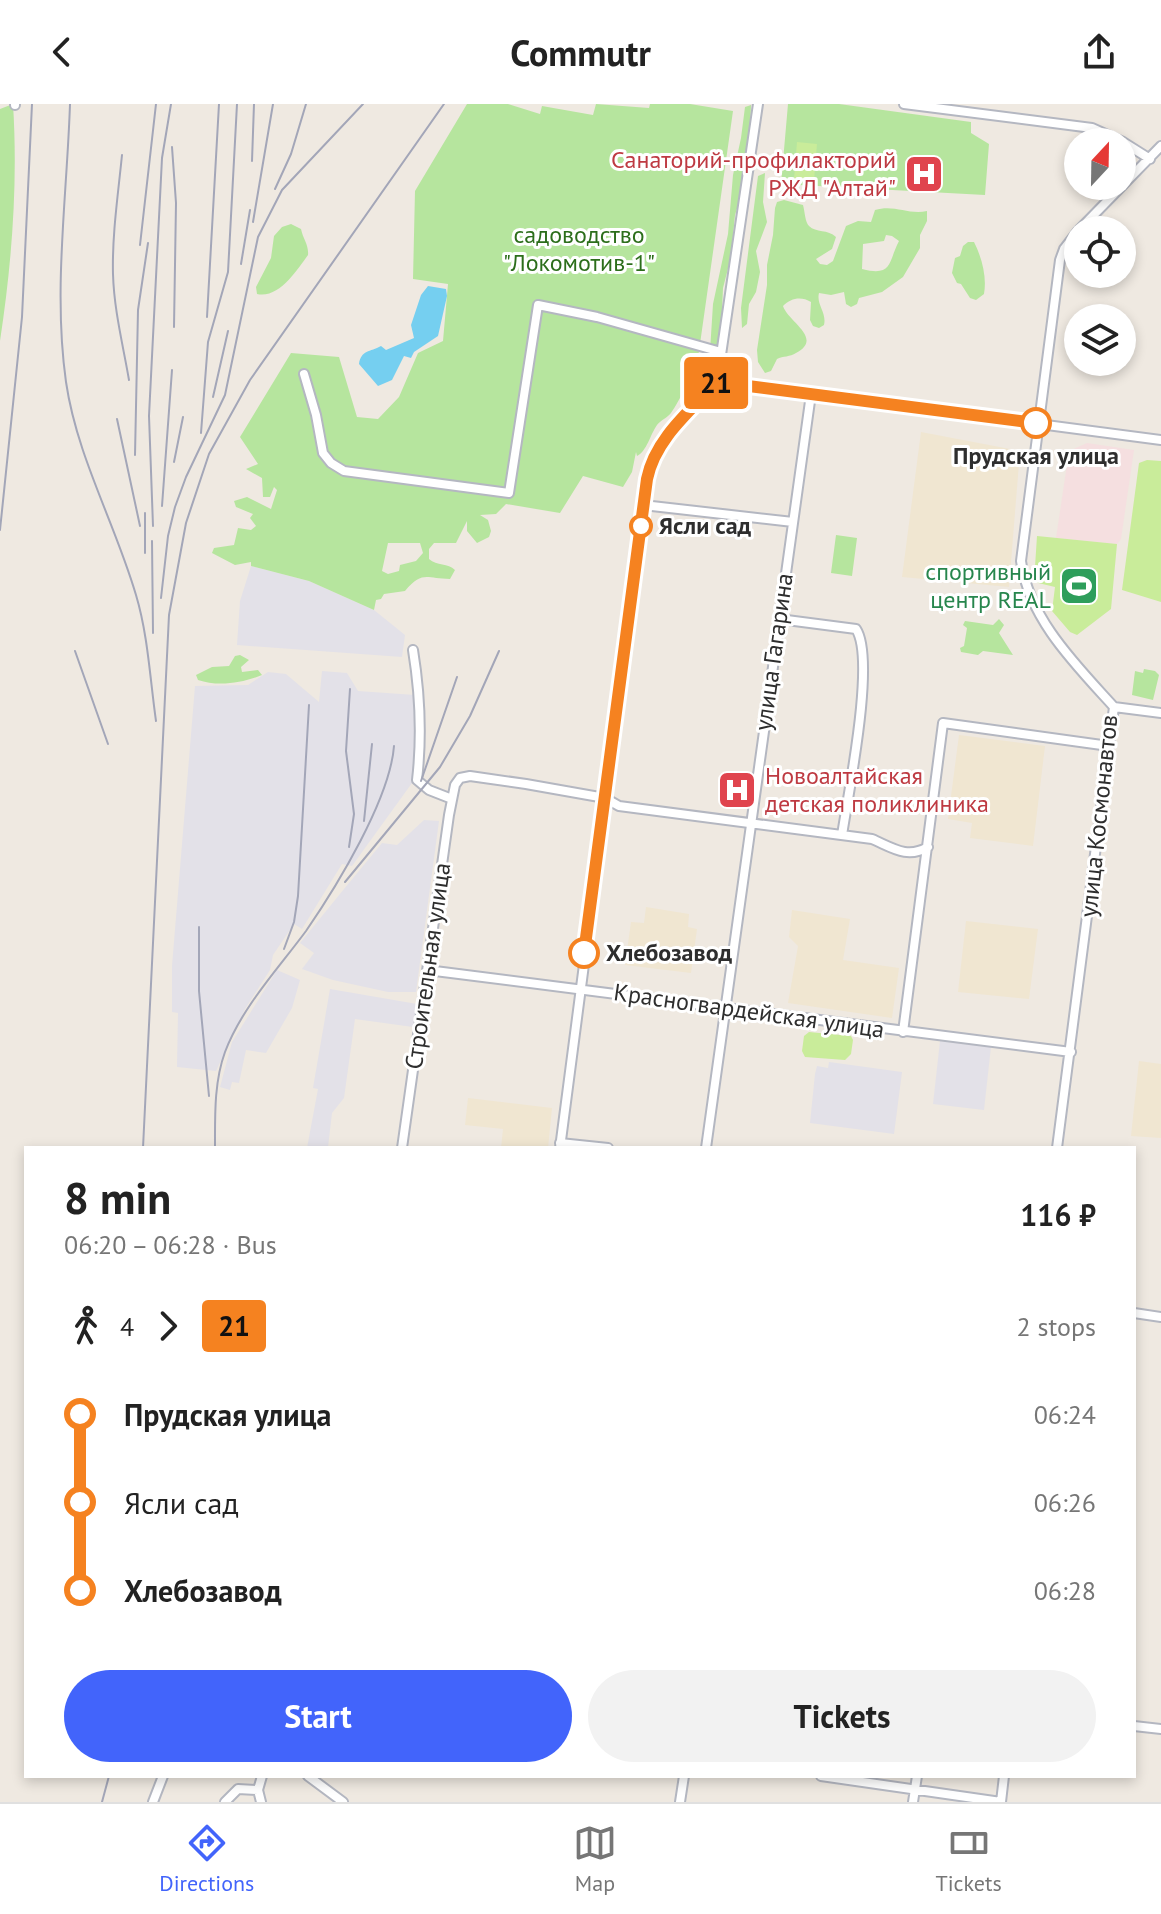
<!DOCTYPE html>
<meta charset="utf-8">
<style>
:root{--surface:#fff;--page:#f2f2f2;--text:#222;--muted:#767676;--line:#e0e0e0;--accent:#4264fb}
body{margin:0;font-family:"PT Sans",sans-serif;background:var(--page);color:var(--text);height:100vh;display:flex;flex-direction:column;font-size:30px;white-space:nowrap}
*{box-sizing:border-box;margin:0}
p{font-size:26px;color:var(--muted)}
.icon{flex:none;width:44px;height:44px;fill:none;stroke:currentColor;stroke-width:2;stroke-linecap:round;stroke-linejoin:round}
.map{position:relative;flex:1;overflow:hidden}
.details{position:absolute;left:24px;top:1042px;width:1112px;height:632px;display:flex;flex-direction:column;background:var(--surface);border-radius:0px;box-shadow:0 4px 12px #0003}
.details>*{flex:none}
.badge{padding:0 16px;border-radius:6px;font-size:28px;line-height:52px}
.needle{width:52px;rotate:22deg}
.buttons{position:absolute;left:1064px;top:24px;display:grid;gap:16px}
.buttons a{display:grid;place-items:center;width:72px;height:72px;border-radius:50%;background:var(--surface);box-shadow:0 4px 12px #0003;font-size:40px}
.map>.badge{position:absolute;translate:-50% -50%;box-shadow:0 0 0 4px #fff}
.legs{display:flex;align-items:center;gap:12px;height:88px;padding:0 40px;font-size:26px}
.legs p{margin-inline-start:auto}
.head{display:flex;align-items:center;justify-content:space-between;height:136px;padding:0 40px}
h1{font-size:44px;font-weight:600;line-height:60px}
.cta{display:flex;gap:16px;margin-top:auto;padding:16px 40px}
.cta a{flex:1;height:92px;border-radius:48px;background:var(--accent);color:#fff;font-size:32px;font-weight:600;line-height:92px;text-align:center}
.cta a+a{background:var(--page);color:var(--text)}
ul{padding:0 40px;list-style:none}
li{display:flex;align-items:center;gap:28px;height:88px;font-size:30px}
li i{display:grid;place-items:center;width:12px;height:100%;margin:0 10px;background:currentColor}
li i::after{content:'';width:20px;height:20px;margin:-10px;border:6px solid;border-radius:50%;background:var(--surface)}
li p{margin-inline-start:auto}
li:first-child i{background:linear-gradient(#0000 50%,currentColor 0)}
li:last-child i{background:linear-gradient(currentColor 50%,#0000 0)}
header{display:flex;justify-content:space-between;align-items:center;height:104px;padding:0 40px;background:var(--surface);font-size:36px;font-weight:600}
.dock{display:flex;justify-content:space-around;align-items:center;height:112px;border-top:2px solid var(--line);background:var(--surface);font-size:22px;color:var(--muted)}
.dock a{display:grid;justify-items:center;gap:4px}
.dock .on{color:var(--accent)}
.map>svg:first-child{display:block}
.industrial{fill:#e3e1e8}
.education{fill:#f0e6d1}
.medical{fill:#f5dfe0}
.green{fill:#b6e59e;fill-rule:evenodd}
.pitch{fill:#c9ec9a}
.water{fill:#75cff0}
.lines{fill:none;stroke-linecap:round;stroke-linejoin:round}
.minor-casing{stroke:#b4b7c1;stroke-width:12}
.minor{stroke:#fff;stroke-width:8}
.rail{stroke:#a3a6b8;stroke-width:2}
.line-1-casing{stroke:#fff;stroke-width:18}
.line-1{stroke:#f58220;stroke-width:12}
.stop-1-dot{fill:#fff;stroke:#f58220;stroke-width:4}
.labels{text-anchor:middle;stroke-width:6;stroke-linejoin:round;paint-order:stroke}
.health-label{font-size:24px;fill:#be3a42;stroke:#fff;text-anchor:end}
.park-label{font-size:24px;fill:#2c6e1b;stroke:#fff}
.stop-label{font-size:24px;font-weight:bold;fill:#2e2e2e;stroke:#fff;text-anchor:start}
.leisure-label{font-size:24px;fill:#27864d;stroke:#fff;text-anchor:end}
.street-label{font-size:24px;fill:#2e2e2e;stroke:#fff}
</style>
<header><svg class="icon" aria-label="back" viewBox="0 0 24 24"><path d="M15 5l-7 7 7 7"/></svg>Commutr<svg class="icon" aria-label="share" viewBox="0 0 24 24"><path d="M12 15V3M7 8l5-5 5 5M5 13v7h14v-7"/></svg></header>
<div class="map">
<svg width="1161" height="1698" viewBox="0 0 1161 1698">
<rect width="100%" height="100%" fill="#efe9e1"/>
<path class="industrial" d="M251 462 309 477 374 506 405 531 402 553 237 541 240 497Z
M322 567 347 569 358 587 415 591 418 651 412 679 352 762 342 760 302 825 294 820 273 851 270 866 245 905 216 967 177 963 178 909 172 908V862L195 582 248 581 268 568 286 570 319 598Z
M424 716 439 717 416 888H388L333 876 302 865 314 849 300 839 344 785 382 739 397 741Z
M277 866 300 876 292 904 266 949 246 946 239 979 232 978 230 986 220 983 232 938Z
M330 885 417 900 413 923 355 915 344 994 332 1009 328 1043 307 1044 318 985 313 984Z
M940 937 991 943 984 1006 933 1000Z
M829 958 902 968 894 1030 810 1019 815 970 817 962 828 964Z"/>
<path class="education" d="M921 328 1020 347 1009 483 902 473Z
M959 631 1045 642 1033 742 970 734 972 719 948 715Z
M646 803 689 810 688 823 697 825 691 869 625 861 631 818 644 819Z
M792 806 850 815 843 856 899 864 892 914 788 899 798 842 789 833Z
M966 817 1038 825 1029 895 958 888Z
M1139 957 1161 960V1034L1131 1032Z
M468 994 552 1004 548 1044H501L503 1025 465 1021Z"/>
<path class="medical" d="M1087 339 1134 346 1121 435 1117 440 1056 434 1069 347Z"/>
<path class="green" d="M13 0C18 79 12 158 0 237V5Z
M467 0H508L540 10 542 2 593 11 596 0 649 4 650 0H690L733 7 698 254 681 255 694 258C693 270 679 298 671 309 667 314 661 316 657 321 650 331 647 347 637 352L636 348 632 368 623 383 583 372 560 409 506 400 496 410 480 411 488 416 491 427 489 433 477 439 467 427V417L456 439H434L429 445V455C437 462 448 459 455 466L450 475C426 475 423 466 405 487L384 490 381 495 376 496 374 506 309 477 251 462V458L235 461 212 449 214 444 234 441 238 424 251 426 256 422 250 414 253 410 236 403 234 397 247 393 271 405 277 386 274 383 270 393H263L262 374 246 365 258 360 240 333 291 249 339 253 357 313 378 315 399 293 418 249 443 237 448 180 413 175 415 87ZM388 439H420L423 449 416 457 400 461 399 467 388 470 382 467Z
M788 0H839L971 18V29L989 40 985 91 781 80Z
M751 1 750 28 741 92 735 111 731 153 723 184 721 231 712 274 697 285 692 283 706 259 710 247 713 200 728 130 733 71 741 34 745 3Z
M765 69 763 98 767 118 756 147 760 168 756 188 749 200 747 220 742 224 741 204 758 72Z
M784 96 803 101C805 108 805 118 809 122 816 129 828 125 836 133L832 145 816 155 820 160 827 161 833 157 846 122 858 117 871 118 875 106C894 100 908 111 927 107V117L920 131V144L903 173 882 188 859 194 857 200 851 203 846 200 844 188 831 191 819 189C816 200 827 209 824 221L819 224 813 222 810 216 811 198C801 192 791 194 783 202 788 218 824 234 796 249 790 253 783 252 777 255L771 267 765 269 758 258 757 246 767 181V161L773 131 775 104 777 98ZM886 131 892 132 899 137C888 158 893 173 862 165L863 140 884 137Z
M291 120 301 125C303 135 309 141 308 151 297 166 279 195 257 190L256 183 271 154 274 132 282 123Z
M968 138H974C982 154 987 173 984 190L976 196 970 194 961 180 957 179 952 169 955 154 960 152 963 142Z
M836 431 857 434 852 472 831 469Z
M999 515 1004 521 999 529 1013 551 983 547 978 551 961 548 960 544 964 542 967 524 963 521 965 517 993 521Z
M240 551 249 556 241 563 242 568 258 566 262 571C243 579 218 583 198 576L196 571 212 563 229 562 235 552Z
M1144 565 1155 567 1159 571 1153 596 1132 591 1135 567 1143 569Z"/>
<path class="pitch" d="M797 38 817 40 814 77 794 75Z
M1147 356 1161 357V498L1122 486 1139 359Z
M1037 432 1117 440 1111 505 1077 531 1070 528 1052 507 1055 483 1034 478Z
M809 928 851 932 853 936 851 950 845 956 805 953 802 947 804 932Z"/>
<path class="water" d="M428 182 446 185 447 192 438 232 414 248 411 254 404 252 392 276 378 282 359 260C361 246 370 248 381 242L386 246 414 234 411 221 421 191Z"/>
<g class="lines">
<g class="minor-casing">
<path id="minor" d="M904 0 1092 24 1123 38 1150 55
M15 1V0
M1079 126 1161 42
M304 270 316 311 323 349 331 359 344 367 509 389 538 201 597 213 721 248
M717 278 1161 336
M643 401 793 418
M779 515 856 525C876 555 848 691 842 731
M413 546C420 589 422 633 417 676L429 686 452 695
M1114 603 1161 609
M427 866 1071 948
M903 928 943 619 1109 642
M560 1039 608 1044
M402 1044 449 711 455 681 460 674 470 672 526 680 605 694 619 702 872 735C893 744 907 755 928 743
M560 1044 649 364 656 346 717 278 758 0
M706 1044 811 290
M1057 1044 1114 603C1076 561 1029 515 1021 457L1060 156 1064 145 1078 127
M1134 1209 1161 1213
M1134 1622 1161 1625
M308 1672 343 1698
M821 1672 1001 1698
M153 1698 163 1672
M225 1698 238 1685 258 1686
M261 1698 258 1686 262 1672
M680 1698 684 1672
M913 1698 917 1672
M1001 1698 1004 1672"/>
</g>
<use href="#minor" class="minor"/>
<path class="rail" d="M70 0C67 92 53 187 66 278 77 353 115 419 136 491 148 531 150 575 156 617
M172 43 176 99 174 223
M122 51C118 91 112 131 113 170 114 206 123 241 129 276
M252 57 254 0
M275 85 291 50 306 0
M253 118 273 0
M140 141 156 0
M241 160 250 106
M207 213 219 0
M213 293 228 227
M117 315 140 422
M201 329 208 238 228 168 237 0
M135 351 138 206 148 139
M174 358 183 313
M162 402 172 266
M153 422 149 312 162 54 171 0
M0 426 22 213 32 0
M152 437 153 529
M145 449V409
M161 494 168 432 175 403 186 373 225 291 258 133 282 86 363 0
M75 547 108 640
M421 677 457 573
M364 717 372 640
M349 743 354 710 346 647 350 585
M345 778 440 663 470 612 499 547
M199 823V887L209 992
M284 845 294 818 298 792 309 601
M143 1044 169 511 186 419 209 350 250 276 444 0
M215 1044C215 1012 214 978 225 948 242 903 278 865 306 827 337 782 390 695 394 642
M102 1698 109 1672"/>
</g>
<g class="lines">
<g class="line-1-casing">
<path id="line-1" d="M584 849 647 375C655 335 690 307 717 278L1036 319"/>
</g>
<use href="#line-1" class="line-1"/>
</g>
<defs>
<g id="hospital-square" transform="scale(2)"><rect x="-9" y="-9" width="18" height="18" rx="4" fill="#e0444e" stroke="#fff"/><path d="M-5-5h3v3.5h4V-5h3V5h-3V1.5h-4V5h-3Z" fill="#fff"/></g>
<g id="stadium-square" transform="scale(2)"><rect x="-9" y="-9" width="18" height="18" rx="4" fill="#2e9e5b" stroke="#fff"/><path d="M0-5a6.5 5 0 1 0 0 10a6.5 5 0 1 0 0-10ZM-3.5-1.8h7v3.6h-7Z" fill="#fff"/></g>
</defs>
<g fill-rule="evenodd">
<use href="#hospital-square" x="924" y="70"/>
<use href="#stadium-square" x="1079" y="482"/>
<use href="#hospital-square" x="737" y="686"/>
</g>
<g class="stop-1-dot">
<circle cx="1036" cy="319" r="14"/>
<circle cx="641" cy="422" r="10"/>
<circle cx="584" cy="849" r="14"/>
</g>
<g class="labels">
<g class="health-label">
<text x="896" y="64">Санаторий-профилакторий<tspan x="896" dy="28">РЖД "Алтай"</tspan></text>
<text x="765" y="680" text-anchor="start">Новоалтайская<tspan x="765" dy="28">детская поликлиника</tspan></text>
</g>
<g class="park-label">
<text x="579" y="139">садоводство<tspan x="579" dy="28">"Локомотив-1"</tspan></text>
</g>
<g class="stop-label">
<text x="1036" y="360" text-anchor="middle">Прудская улица</text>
<text x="659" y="430">Ясли сад</text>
<text x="606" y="857">Хлебозавод</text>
</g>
<g class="leisure-label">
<text x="1051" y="476">спортивный<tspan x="1051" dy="28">центр REAL</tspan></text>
</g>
<g class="street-label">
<text transform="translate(774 548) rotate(-82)" y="8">улица Гагарина</text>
<text transform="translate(1099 712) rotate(-84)" y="8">улица Космонавтов</text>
<text transform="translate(428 862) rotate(-82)" y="8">Строительная улица</text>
<text transform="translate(749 907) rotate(8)" y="8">Красногвардейская улица</text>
</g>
</g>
</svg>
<div class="buttons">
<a><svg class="needle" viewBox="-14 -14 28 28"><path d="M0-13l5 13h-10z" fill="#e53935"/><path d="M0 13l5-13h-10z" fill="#767676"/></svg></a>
<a><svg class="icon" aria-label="locate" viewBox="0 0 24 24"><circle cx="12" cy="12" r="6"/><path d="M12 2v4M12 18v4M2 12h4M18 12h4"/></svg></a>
<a><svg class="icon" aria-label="layers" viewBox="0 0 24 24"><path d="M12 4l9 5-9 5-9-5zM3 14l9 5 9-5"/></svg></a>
</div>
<b class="badge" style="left:716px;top:279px;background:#f58220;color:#111">21</b>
<section class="details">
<div class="head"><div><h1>8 min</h1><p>06:20 – 06:28 · Bus</p></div><b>116 ₽</b></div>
<div class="legs"><svg class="icon" aria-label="walk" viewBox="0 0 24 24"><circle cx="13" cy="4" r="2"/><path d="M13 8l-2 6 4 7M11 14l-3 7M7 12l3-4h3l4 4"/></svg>4<svg class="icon" aria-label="forward" viewBox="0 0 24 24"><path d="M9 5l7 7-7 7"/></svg><b class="badge" style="background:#f58220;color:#111">21</b><p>2 stops</p></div>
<ul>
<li><i style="color:#f58220"></i><b>Прудская улица</b><p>06:24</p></li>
<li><i style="color:#f58220"></i><span>Ясли сад</span><p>06:26</p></li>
<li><i style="color:#f58220"></i><b>Хлебозавод</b><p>06:28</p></li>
</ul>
<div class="cta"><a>Start</a><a>Tickets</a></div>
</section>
</div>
<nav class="dock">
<a class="on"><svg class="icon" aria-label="directions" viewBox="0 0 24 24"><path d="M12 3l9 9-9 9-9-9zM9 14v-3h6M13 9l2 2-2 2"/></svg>Directions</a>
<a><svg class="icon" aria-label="map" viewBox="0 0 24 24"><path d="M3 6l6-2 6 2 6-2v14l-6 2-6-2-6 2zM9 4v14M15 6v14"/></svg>Map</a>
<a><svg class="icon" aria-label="tickets" viewBox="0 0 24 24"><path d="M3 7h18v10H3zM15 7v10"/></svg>Tickets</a>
</nav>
